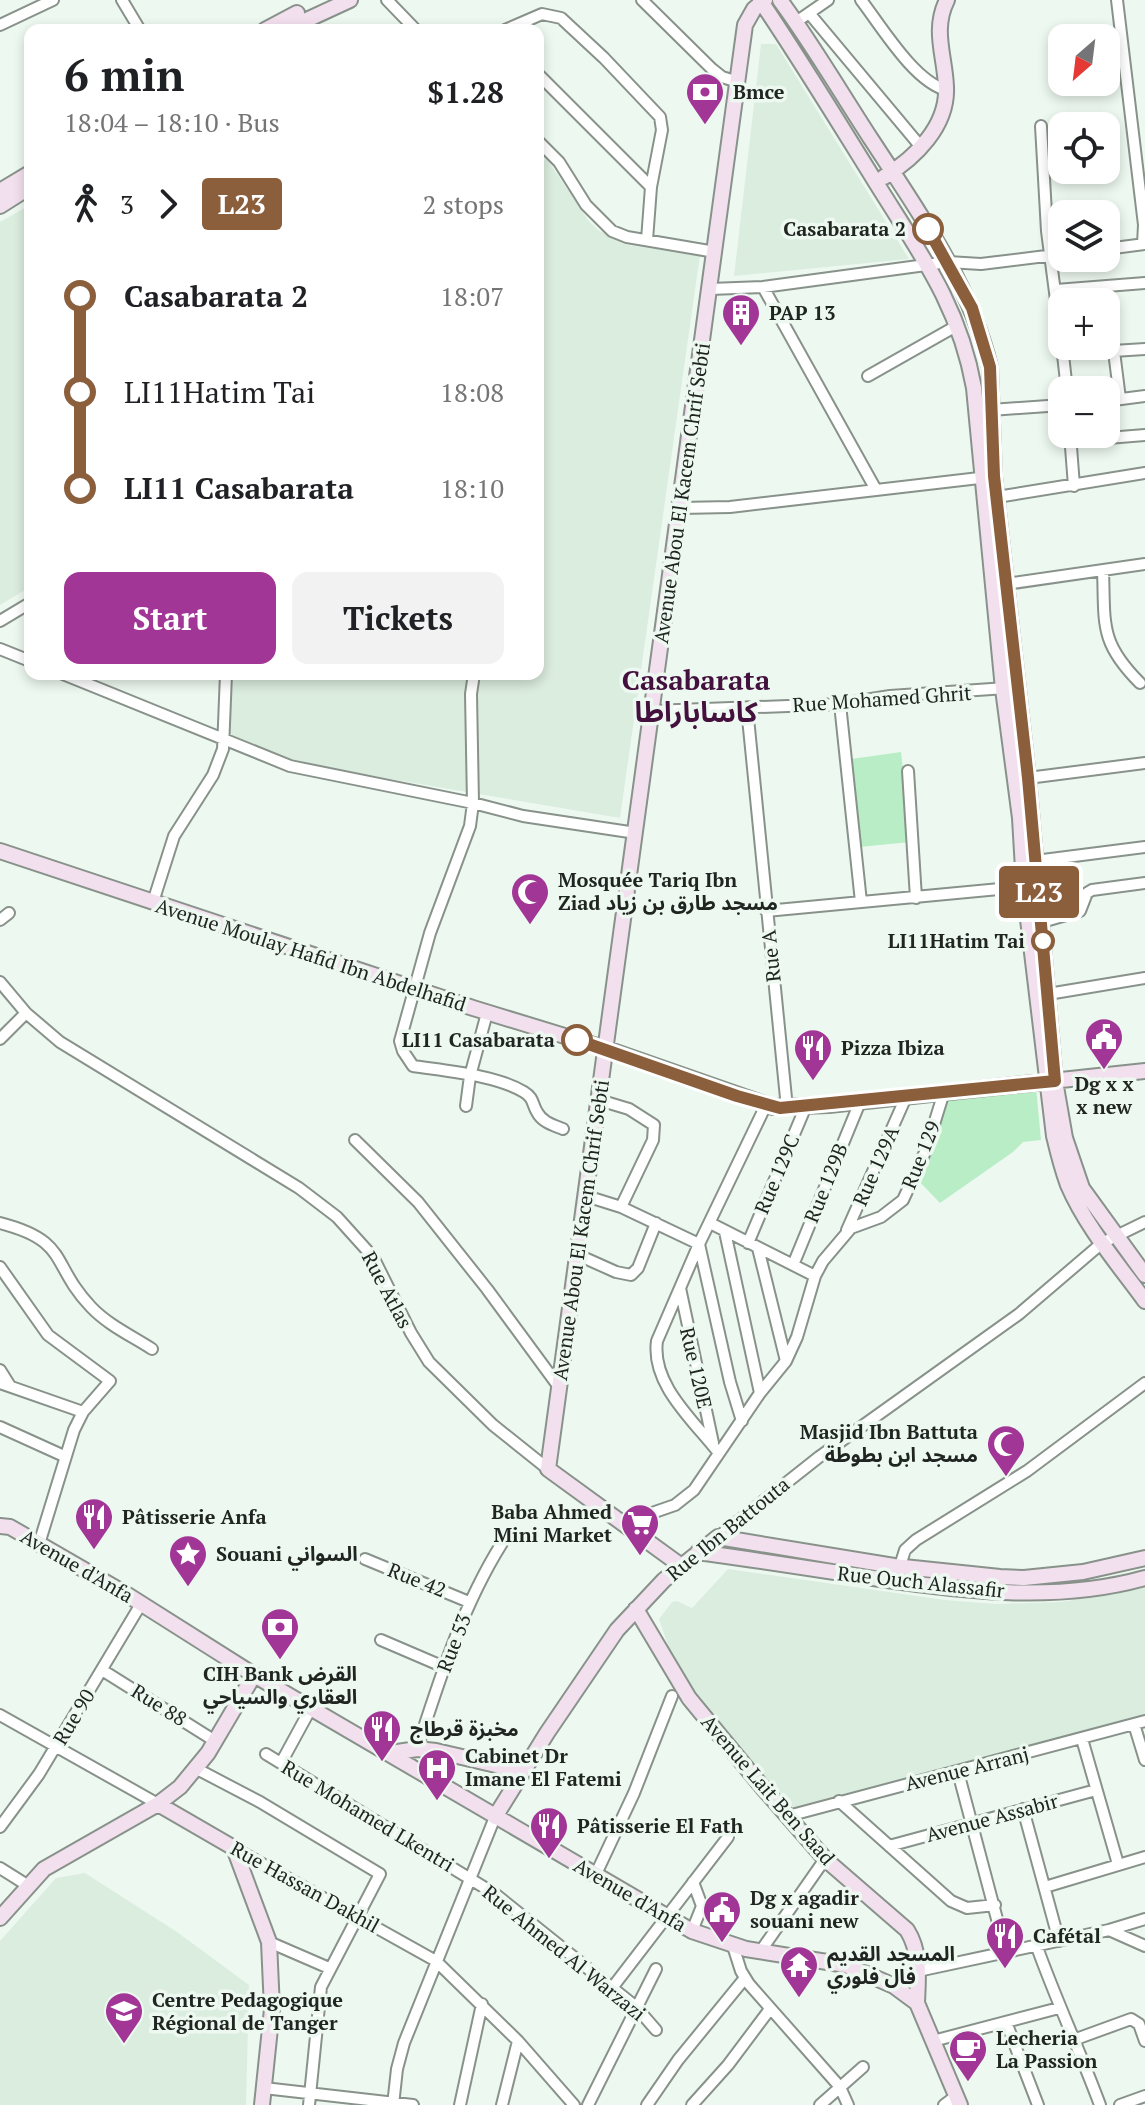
<!DOCTYPE html>
<meta charset="utf-8">
<style>
:root{--surface:#fff;--page:#f2f2f2;--text:#202124;--muted:#757577;--accent:#a23696}
body{margin:0;font-family:"PT Serif","Noto Sans Arabic",serif;background:var(--page);color:var(--text);height:100vh;display:flex;flex-direction:column;font-size:30px;white-space:nowrap}
*{box-sizing:border-box;margin:0}
p{font-size:26px;color:var(--muted)}
.icon{flex:none;width:44px;height:44px;fill:none;stroke:currentColor;stroke-width:2;stroke-linecap:round;stroke-linejoin:round}
.map{position:relative;flex:1;overflow:hidden}
.sheet{position:absolute;left:24px;top:24px;width:520px;height:656px;display:flex;flex-direction:column;background:var(--surface);border-radius:16px;box-shadow:0 4px 12px #0003}
.sheet>*{flex:none}
.badge{padding:0 16px;border-radius:6px;font-size:28px;line-height:52px}
.needle{width:52px;rotate:208deg}
.buttons{position:absolute;left:1048px;top:24px;display:grid;gap:16px}
.buttons a{display:grid;place-items:center;width:72px;height:72px;border-radius:16px;background:var(--surface);box-shadow:0 4px 12px #0003;font-size:40px}
.map>.badge{position:absolute;translate:-50% -50%;box-shadow:0 0 0 4px #fff}
.legs{display:flex;align-items:center;gap:12px;height:88px;padding:0 40px;font-size:26px}
.legs p{margin-inline-start:auto}
.overview{display:flex;align-items:center;justify-content:space-between;height:136px;padding:0 40px}
h1{font-size:44px;font-weight:800;line-height:60px}
.cta{display:flex;gap:16px;margin-top:auto;padding:16px 40px}
.cta a{flex:1;height:92px;border-radius:16px;background:var(--accent);color:#fff;font-size:32px;font-weight:800;line-height:92px;text-align:center}
.cta a+a{background:var(--page);color:var(--text)}
ul{padding:0 40px;list-style:none}
li{display:flex;align-items:center;gap:28px;height:96px;font-size:30px}
li i{display:grid;place-items:center;width:12px;height:100%;margin:0 10px;background:currentColor}
li i::after{content:'';width:20px;height:20px;margin:-10px;border:6px solid;border-radius:50%;background:var(--surface)}
li p{margin-inline-start:auto}
li:first-child i{background:linear-gradient(#0000 50%,currentColor 0)}
li:last-child i{background:linear-gradient(currentColor 50%,#0000 0)}
.map>svg:first-child{display:block}
.built{fill:#dbeddf}
.green{fill:#b9edc6}
.lines{fill:none;stroke-linecap:round;stroke-linejoin:round}
.street-casing{stroke:#88928a;stroke-width:14}
.secondary-casing{stroke:#88928a;stroke-width:18}
.street{stroke:#fff;stroke-width:10}
.secondary{stroke:#f3e0ef;stroke-width:14}
.line-1-casing{stroke:#fff;stroke-width:18}
.line-1{stroke:#8b5e3c;stroke-width:12}
.stop-1-dot{fill:#fff;stroke:#8b5e3c;stroke-width:4}
.labels{text-anchor:middle;stroke-width:7;stroke-linejoin:round;paint-order:stroke}
.poi-label{font-size:20px;font-weight:bold;fill:#212522;stroke:#edf9f0;text-anchor:start}
.stop-label{font-size:20px;font-weight:bold;fill:#212522;stroke:#edf9f0;text-anchor:end}
.street-label{font-size:20px;fill:#212522;stroke:#edf9f0}
.district-label{font-size:28px;font-weight:bold;fill:#44103e;stroke:#edf9f0}
</style>
<div class="map">
<svg width="1145" height="2105" viewBox="0 0 1145 2105">
<rect width="100%" height="100%" fill="#edf9f0"/>
<path class="built" d="M761 44H776L909 259 734 276Z
M547 159 588 220 598 230 627 245 700 255 620 818 372 776 285 758 219 729 221 674H538V163Z
M30 205V587L0 605V222Z
M728 1569 945 1600 996 1604 1060 1602 1099 1596 1145 1585V1719L793 1811 707 1712 670 1651 659 1619 672 1602 677 1601 692 1608Z
M85 1873 177 1932 249 1985 246 2105H0V1941L56 1878Z"/>
<path class="green" d="M901 752 911 842 859 847 851 759Z
M1036 1087 1041 1140 1023 1142 1013 1152 940 1203 914 1176 944 1092Z"/>
<g class="lines">
<g class="street-casing">
<path id="street" d="M122 0 140 30
M387 0 416 30
M642 0 712 69 722 77 738 82
M861 0C881 26 915 83 947 90
M1117 0 1144 225 1143 244
M809 13 921 147
M796 22 828 0
M0 25 53 0
M505 30 542 14 561 18 604 58 660 117 662 130 651 187 647 240
M538 74 651 187
M1041 126 1047 231 1062 346
M538 141 559 162 586 205 612 231 627 237 715 252
M1106 249 1145 244
M763 287 875 488
M1106 288 1120 399
M710 289 763 287 948 262 981 264 1062 254
M1056 290 1145 283
M1062 346 1067 390
M1113 351 1145 349
M868 376 958 325
M1106 401 1145 396
M991 410 1062 405
M1070 434 1074 486
M1071 441 1145 435
M997 497 1145 473
M680 508 730 507 988 477
M1103 570C1105 624 1099 642 1140 683
M1006 584 1145 564
M0 621 30 603
M0 649 30 661
M63 674 290 766 473 803 523 816 636 833
M474 674 471 694 473 803 470 826 430 933 400 1041 403 1051 413 1066C446 1071 496 1075 524 1092 534 1098 532 1104 537 1112 542 1122 553 1125 563 1129
M840 704 861 902
M747 708 787 1108
M652 711 840 704 890 696 1006 688
M908 771 916 898
M1028 778 1145 763
M1035 861 1145 847
M153 902 174 836 213 775 223 749 226 674
M766 911 1031 886
M0 920 9 913
M1042 922 1080 911 1087 893 1092 890 1145 883
M0 982 26 1013 60 1042 299 1188 337 1217 373 1257 411 1333 429 1362 493 1425 548 1469
M1048 994 1145 978
M0 1039 26 1013
M599 1100 629 1109 654 1125 653 1140 621 1207 699 1244 730 1382 742 1421
M466 1106 470 1076 487 1013
M355 1140 418 1202 487 1289 559 1387
M586 1196 621 1207
M0 1223C70 1241 50 1264 91 1307 108 1325 132 1336 152 1349
M710 1223 815 1276
M847 1230 906 1097
M725 1232 760 1393
M748 1243 806 1106
M758 1248 786 1361
M578 1255 616 1272 631 1275 638 1268 656 1223
M793 1265 860 1102
M0 1267 48 1335 110 1381 83 1412 74 1430 39 1544
M680 1288 713 1443
M0 1370 10 1386
M0 1383 83 1412
M0 1427 64 1456
M718 1452C693 1420 651 1384 657 1341L699 1244 766 1105
M623 1523 675 1505 694 1490 760 1393 786 1361 797 1337 815 1276 823 1261 851 1228 881 1217 903 1200 926 1150 944 1092
M718 1537 819 1457 1019 1314 1102 1243 1145 1222
M365 1559 469 1602
M900 1566 905 1550 916 1540 1027 1471 1145 1383
M381 1640 444 1667
M102 1670 215 1741
M0 1715 158 1804
M1134 1724 1145 1760
M1082 1739 1118 1864
M417 1749C440 1678 462 1607 502 1543
M266 1754 495 1894 636 2007 656 2030
M281 1763 311 1708
M197 1769 260 1802 380 1874 321 1987 309 2105
M958 1772 1006 1953
M839 1801 951 1901 967 1908 995 1905
M1023 1809 1059 1941
M788 1816 1145 1721
M0 1827 39 1774 141 1604
M889 1846 1096 1790
M234 1848 436 1961 518 2041 574 2105
M0 1868 27 1885
M595 1876 634 1793 672 1696
M1045 1887 1145 1857
M1109 1930 1145 1919
M692 1931 702 1906 693 1882
M269 1942 329 1968
M733 1946 741 1971 749 1984 840 2087 848 2105
M1037 1947C1056 2000 1080 2051 1100 2105
M760 1952 825 1859
M918 1971 1109 1930 1145 1946
M612 1988 728 1837
M1006 2022 1038 2105
M1076 2039 1131 2019 1139 2024 1145 2041
M933 2041 1059 2008
M264 2088 413 2105
M393 2105 397 2069 404 2043 495 1817
M460 2105 482 2004
M502 2105 518 2041
M588 2105 656 1969
M647 2105 678 2060 745 1978
M692 2105 728 2065 770 2009
M820 2105 863 2067
M944 2105 956 2096
M1120 2105 1145 2096"/>
</g>
<g class="secondary-casing">
<path id="secondary" d="M760 0C800 59 837 120 875 181 919 252 959 304 974 388L1003 689 1020 818 1024 886 1054 1136C1058 1153 1062 1169 1068 1185 1086 1227 1118 1264 1145 1301
M780 0C813 45 841 93 871 139 918 211 970 283 990 367L994 476 1028 778 1055 1081 1065 1138 1082 1188 1145 1275
M265 30 297 13
M285 30 350 0
M884 177C915 158 948 126 946 87 945 56 932 30 947 0
M0 191 30 173
M0 206 30 187
M0 851 473 1008 607 1049 773 1107 829 1105 1145 1071
M0 1526 10 1527 126 1594 254 1675 692 1931 746 1949 846 1965 894 1986 917 2003 960 2105
M698 1552C756 1560 814 1569 873 1578 963 1591 1056 1603 1145 1578
M680 1565 548 1469 745 25 754 9 765 0
M636 1609 689 1698 763 1788 825 1859 907 1930C921 1952 918 1978 917 2003
M391 1753 417 1749 436 1751 522 1771
M158 1804 234 1848 269 1942 272 2009 262 2105
M495 1817 547 1733 617 1630 664 1580 718 1537 894 1566 1000 1577 1024 1578 1083 1572 1145 1558
M0 1918 44 1869 158 1804 180 1787 208 1753 254 1675"/>
</g>
<use href="#street" class="street"/>
<use href="#secondary" class="secondary"/>
</g>
<g class="lines">
<g class="line-1-casing">
<path id="line-1" d="M577 1040 737 1096 780 1108 1055 1081 1028 778 994 476 990 367 972 308 928 229"/>
</g>
<use href="#line-1" class="line-1"/>
</g>
<defs>
<g id="bank-pin" transform="scale(2)"><path d="M0 17L-7.5 6A9.5 9.5 0 1 1 7.5 6Z" fill="#a23696" stroke="#edf9f0"/><path d="M-6-4H6V4H-6ZM0-2.3a2.3 2.3 0 1 0 0 4.6a2.3 2.3 0 1 0 0-4.6Z" fill="#fff"/></g>
<g id="building-pin" transform="scale(2)"><path d="M0 17L-7.5 6A9.5 9.5 0 1 1 7.5 6Z" fill="#a23696" stroke="#edf9f0"/><path d="M-4-6H4V6H1V3H-1V6H-4ZM-2.5-4.3h1.7v1.8h-1.7ZM.8-4.3h1.7v1.8H.8ZM-2.5-1h1.7V.8h-1.7ZM.8-1h1.7V.8H.8Z" fill="#fff"/></g>
<g id="mosque-pin" transform="scale(2)"><path d="M0 17L-7.5 6A9.5 9.5 0 1 1 7.5 6Z" fill="#a23696" stroke="#edf9f0"/><path d="M3.5-4.9A6 6 0 1 0 3.5 4.9A5 5 0 1 1 3.5-4.9Z" fill="#fff"/></g>
<g id="civic-pin" transform="scale(2)"><path d="M0 17L-7.5 6A9.5 9.5 0 1 1 7.5 6Z" fill="#a23696" stroke="#edf9f0"/><path d="M-.6-6.5H3V-4.5H.6V-3L4-1V1h2V6H-6V1h2V-1L-.6-3ZM-1.2 2.5V6h2.4V2.5Z" fill="#fff"/></g>
<g id="restaurant-pin" transform="scale(2)"><path d="M0 17L-7.5 6A9.5 9.5 0 1 1 7.5 6Z" fill="#a23696" stroke="#edf9f0"/><path d="M-5-6h1v4h1v-4h1v4h1v-4h1v5L-1.5 .5V6h-2V.5L-5-1ZM5-6V6H3V1.5H1.5Q1.5-4 5-6Z" fill="#fff"/></g>
<g id="supermarket-pin" transform="scale(2)"><path d="M0 17L-7.5 6A9.5 9.5 0 1 1 7.5 6Z" fill="#a23696" stroke="#edf9f0"/><path d="M-6-5.5h2.5l.6 2H6L4.5 2H-2.5L-4.4-4H-6ZM-1.5 3.2a1.3 1.3 0 1 0 .1 0ZM3 3.2a1.3 1.3 0 1 0 .1 0Z" fill="#fff"/></g>
<g id="sight-pin" transform="scale(2)"><path d="M0 17L-7.5 6A9.5 9.5 0 1 1 7.5 6Z" fill="#a23696" stroke="#edf9f0"/><path d="M0-6L1.8-2.2L6-1.7L2.9 1.2L3.7 5.4L0 3.3L-3.7 5.4L-2.9 1.2L-6-1.7L-1.8-2.2Z" fill="#fff"/></g>
<g id="hospital-pin" transform="scale(2)"><path d="M0 17L-7.5 6A9.5 9.5 0 1 1 7.5 6Z" fill="#a23696" stroke="#edf9f0"/><path d="M-5-5h3v3.5h4V-5h3V5h-3V1.5h-4V5h-3Z" fill="#fff"/></g>
<g id="temple-pin" transform="scale(2)"><path d="M0 17L-7.5 6A9.5 9.5 0 1 1 7.5 6Z" fill="#a23696" stroke="#edf9f0"/><path d="M0-6L5-2H3V0L6.5 2.5H4V6H1.5V3h-3V6H-4V2.5H-6.5L-3 0V-2H-5Z" fill="#fff"/></g>
<g id="school-pin" transform="scale(2)"><path d="M0 17L-7.5 6A9.5 9.5 0 1 1 7.5 6Z" fill="#a23696" stroke="#edf9f0"/><path d="M0-5L7-2L0 1L-7-2ZM-4 1L0 2.5L4 1V4Q0 6-4 4Z" fill="#fff"/></g>
<g id="cafe-pin" transform="scale(2)"><path d="M0 17L-7.5 6A9.5 9.5 0 1 1 7.5 6Z" fill="#a23696" stroke="#edf9f0"/><path d="M-5.5-4.5H6V0H3Q3 3.5 0 3.5H-2.5Q-5.5 3.5-5.5 0ZM3-3.2v2h1.7v-2ZM-6 4.5H4V6H-6Z" fill="#fff"/></g>
</defs>
<g fill-rule="evenodd">
<use href="#bank-pin" x="705" y="92"/>
<use href="#building-pin" x="741" y="313"/>
<use href="#mosque-pin" x="530" y="892"/>
<use href="#civic-pin" x="1104" y="1037"/>
<use href="#restaurant-pin" x="813" y="1048"/>
<use href="#mosque-pin" x="1006" y="1444"/>
<use href="#restaurant-pin" x="94" y="1517"/>
<use href="#supermarket-pin" x="640" y="1523"/>
<use href="#sight-pin" x="188" y="1554"/>
<use href="#bank-pin" x="280" y="1627"/>
<use href="#restaurant-pin" x="382" y="1729"/>
<use href="#hospital-pin" x="437" y="1768"/>
<use href="#restaurant-pin" x="549" y="1826"/>
<use href="#civic-pin" x="722" y="1910"/>
<use href="#restaurant-pin" x="1005" y="1936"/>
<use href="#temple-pin" x="799" y="1965"/>
<use href="#school-pin" x="124" y="2011"/>
<use href="#cafe-pin" x="968" y="2049"/>
</g>
<g class="stop-1-dot">
<circle cx="928" cy="229" r="14"/>
<circle cx="1043" cy="941" r="10"/>
<circle cx="577" cy="1040" r="14"/>
</g>
<g class="labels">
<g class="poi-label">
<text x="733" y="99">Bmce</text>
<text x="769" y="320">PAP 13</text>
<text x="558" y="887">Mosquée Tariq Ibn<tspan x="558" dy="23">Ziad مسجد طارق بن زياد</tspan></text>
<text x="841" y="1055">Pizza Ibiza</text>
<text x="1104" y="1091" text-anchor="middle">Dg x x<tspan x="1104" dy="23">x new</tspan></text>
<text x="978" y="1439" text-anchor="end">Masjid Ibn Battuta<tspan x="978" dy="23">مسجد ابن بطوطة</tspan></text>
<text x="612" y="1519" text-anchor="end">Baba Ahmed<tspan x="612" dy="23">Mini Market</tspan></text>
<text x="122" y="1524">Pâtisserie Anfa</text>
<text x="216" y="1561">Souani السواني</text>
<text x="280" y="1681" text-anchor="middle">CIH Bank القرض<tspan x="280" dy="23">العقاري والسياحي</tspan></text>
<text x="410" y="1736">مخبزة قرطاج</text>
<text x="465" y="1763">Cabinet Dr<tspan x="465" dy="23">Imane El Fatemi</tspan></text>
<text x="577" y="1833">Pâtisserie El Fath</text>
<text x="750" y="1905">Dg x agadir<tspan x="750" dy="23">souani new</tspan></text>
<text x="1033" y="1943">Cafétal</text>
<text x="827" y="1961">المسجد القديم<tspan x="827" dy="23">فال فلوري</tspan></text>
<text x="152" y="2007">Centre Pedagogique<tspan x="152" dy="23">Régional de Tanger</tspan></text>
<text x="996" y="2045">Lecheria<tspan x="996" dy="23">La Passion</tspan></text>
</g>
<g class="stop-label">
<text x="906" y="236">Casabarata 2</text>
<text x="1025" y="948">LI11Hatim Tai</text>
<text x="555" y="1047">LI11 Casabarata</text>
</g>
<g class="street-label">
<text transform="translate(682 493) rotate(-82)" y="7">Avenue Abou El Kacem Chrif Sebti</text>
<text transform="translate(882 699) rotate(-4)" y="7">Rue Mohamed Ghrit</text>
<text transform="translate(311 955) rotate(18)" y="7">Avenue Moulay Hafid Ibn Abdelhafid</text>
<text transform="translate(771 956) rotate(-96)" y="7">Rue A</text>
<text transform="translate(921 1155) rotate(-68)" y="7">Rue 129</text>
<text transform="translate(876 1166) rotate(-66)" y="7">Rue 129A</text>
<text transform="translate(777 1174) rotate(-67)" y="7">Rue 129C</text>
<text transform="translate(826 1183) rotate(-68)" y="7">Rue 129B</text>
<text transform="translate(581 1230) rotate(-82)" y="7">Avenue Abou El Kacem Chrif Sebti</text>
<text transform="translate(387 1290) rotate(62)" y="7">Rue Atlas</text>
<text transform="translate(696 1368) rotate(77)" y="7">Rue 120E</text>
<text transform="translate(728 1529) rotate(-39)" y="7">Rue Ibn Battouta</text>
<text transform="translate(77 1566) rotate(30)" y="7">Avenue d'Anfa</text>
<text transform="translate(417 1580) rotate(22)" y="7">Rue 42</text>
<text transform="translate(921 1582) rotate(6)" y="7">Rue Ouch Alassafir</text>
<text transform="translate(454 1643) rotate(-69)" y="7">Rue 53</text>
<text transform="translate(159 1705) rotate(32)" y="7">Rue 88</text>
<text transform="translate(74 1717) rotate(-59)" y="7">Rue 90</text>
<text transform="translate(967 1769) rotate(-14)" y="7">Avenue Arranj</text>
<text transform="translate(768 1790) rotate(49)" y="7">Avenue Lait Ben Saad</text>
<text transform="translate(368 1816) rotate(31)" y="7">Rue Mohamed Lkentri</text>
<text transform="translate(992 1818) rotate(-15)" y="7">Avenue Assabir</text>
<text transform="translate(305 1887) rotate(29)" y="7">Rue Hassan Dakhil</text>
<text transform="translate(630 1895) rotate(30)" y="7">Avenue d'Anfa</text>
<text transform="translate(564 1953) rotate(39)" y="7">Rue Ahmed Al Warzazi</text>
</g>
<g class="district-label">
<text x="696" y="690">Casabarata<tspan x="696" dy="32">كاساباراطا</tspan></text>
</g>
</g>
</svg>
<div class="buttons">
<a><svg class="needle" viewBox="-14 -14 28 28"><path d="M0-13l5 13h-10z" fill="#e53935"/><path d="M0 13l5-13h-10z" fill="#757577"/></svg></a>
<a><svg class="icon" aria-label="locate" viewBox="0 0 24 24"><circle cx="12" cy="12" r="6"/><path d="M12 2v4M12 18v4M2 12h4M18 12h4"/></svg></a>
<a><svg class="icon" aria-label="layers" viewBox="0 0 24 24"><path d="M12 4l9 5-9 5-9-5zM3 14l9 5 9-5"/></svg></a>
<a>+</a>
<a>−</a>
</div>
<b class="badge" style="left:1039px;top:892px;background:#8b5e3c;color:#fff">L23</b>
<section class="sheet">
<div class="overview"><div><h1>6 min</h1><p>18:04 – 18:10 · Bus</p></div><b>$1.28</b></div>
<div class="legs"><svg class="icon" aria-label="walk" viewBox="0 0 24 24"><circle cx="13" cy="4" r="2"/><path d="M13 8l-2 6 4 7M11 14l-3 7M7 12l3-4h3l4 4"/></svg>3<svg class="icon" aria-label="forward" viewBox="0 0 24 24"><path d="M9 5l7 7-7 7"/></svg><b class="badge" style="background:#8b5e3c;color:#fff">L23</b><p>2 stops</p></div>
<ul>
<li><i style="color:#8b5e3c"></i><b>Casabarata 2</b><p>18:07</p></li>
<li><i style="color:#8b5e3c"></i><span>LI11Hatim Tai</span><p>18:08</p></li>
<li><i style="color:#8b5e3c"></i><b>LI11 Casabarata</b><p>18:10</p></li>
</ul>
<div class="cta"><a>Start</a><a>Tickets</a></div>
</section>
</div>
